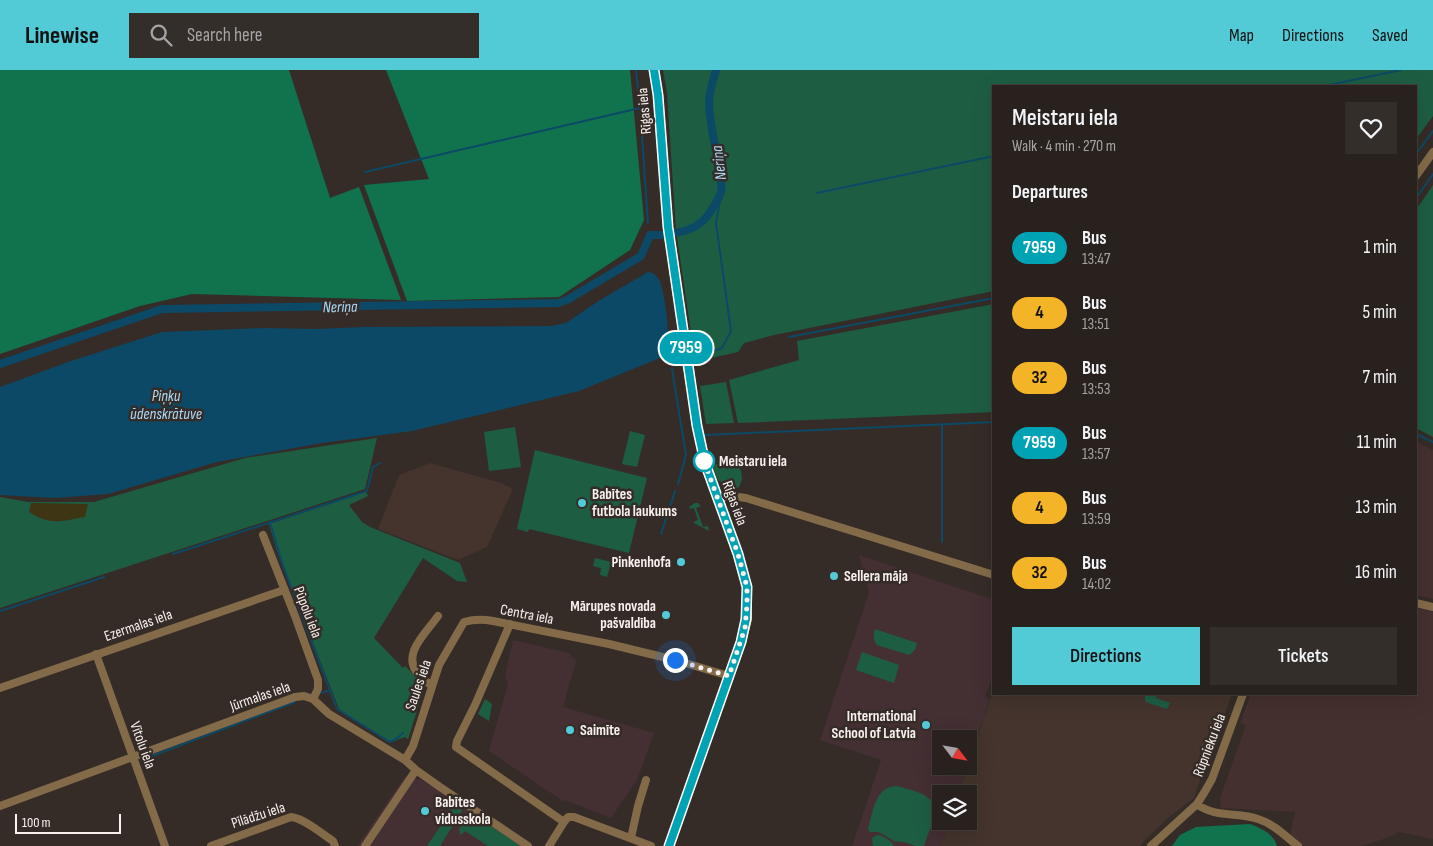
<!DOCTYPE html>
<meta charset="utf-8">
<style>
:root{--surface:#28211d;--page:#342e2a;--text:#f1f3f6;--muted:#a5a3a4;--line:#443e3b;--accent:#52cbd7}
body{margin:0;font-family:"Sofia Sans Condensed",sans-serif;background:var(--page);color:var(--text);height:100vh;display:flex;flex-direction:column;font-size:19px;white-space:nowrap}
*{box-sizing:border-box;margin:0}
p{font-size:16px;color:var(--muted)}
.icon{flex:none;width:28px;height:28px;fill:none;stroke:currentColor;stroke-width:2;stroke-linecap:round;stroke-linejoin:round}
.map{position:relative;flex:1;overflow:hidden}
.drawer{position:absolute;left:992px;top:15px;width:425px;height:610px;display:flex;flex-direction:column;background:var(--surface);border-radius:0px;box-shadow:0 5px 20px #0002,0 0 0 1px var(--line)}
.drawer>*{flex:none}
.badge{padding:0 10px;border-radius:16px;font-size:18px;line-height:32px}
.needle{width:32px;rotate:121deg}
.controls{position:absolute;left:932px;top:660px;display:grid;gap:10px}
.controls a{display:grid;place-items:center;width:45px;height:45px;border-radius:0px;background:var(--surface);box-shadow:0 5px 20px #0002,0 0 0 1px var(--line);font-size:25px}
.scale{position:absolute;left:15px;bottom:12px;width:106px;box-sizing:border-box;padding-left:5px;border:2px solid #f8f1ee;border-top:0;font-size:14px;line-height:18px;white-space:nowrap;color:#f8f1ee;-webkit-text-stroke:4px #352c27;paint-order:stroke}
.you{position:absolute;width:25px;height:25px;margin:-12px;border:4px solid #fff;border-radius:50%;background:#1a73e8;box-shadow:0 0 0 8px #1a73e833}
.map>.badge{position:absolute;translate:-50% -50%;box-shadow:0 0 0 2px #fff}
h2{padding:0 20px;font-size:19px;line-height:45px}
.round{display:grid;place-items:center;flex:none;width:52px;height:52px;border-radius:0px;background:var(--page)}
.summary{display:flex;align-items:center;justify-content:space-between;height:85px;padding:0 20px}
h1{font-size:24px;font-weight:600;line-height:38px}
.cta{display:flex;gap:10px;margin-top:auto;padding:10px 20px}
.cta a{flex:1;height:58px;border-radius:0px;background:var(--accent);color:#111;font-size:20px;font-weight:600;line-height:58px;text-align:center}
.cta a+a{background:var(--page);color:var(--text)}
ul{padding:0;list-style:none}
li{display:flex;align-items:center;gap:15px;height:65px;padding:0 20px}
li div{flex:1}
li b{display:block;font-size:19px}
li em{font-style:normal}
li .badge{min-width:55px;font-weight:700;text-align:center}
header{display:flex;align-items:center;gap:30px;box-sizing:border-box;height:70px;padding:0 25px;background:var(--accent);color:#111}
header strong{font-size:24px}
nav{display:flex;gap:28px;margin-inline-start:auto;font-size:18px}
.search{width:350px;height:45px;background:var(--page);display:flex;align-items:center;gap:12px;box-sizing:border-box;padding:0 18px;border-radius:0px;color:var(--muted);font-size:19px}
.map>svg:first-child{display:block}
.commercial{fill:#44302f}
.built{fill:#44342d}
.education{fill:#442f33}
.green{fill:#1d5e43}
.forest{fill:#11724e}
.sand{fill:#3e3515}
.water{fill:#0c4966}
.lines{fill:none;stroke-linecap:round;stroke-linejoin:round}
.stream{stroke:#0c4966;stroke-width:2}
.canal{stroke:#0c4966;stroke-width:8}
.minor{stroke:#836b49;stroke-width:8}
.major{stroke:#d8a65d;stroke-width:10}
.line-casing{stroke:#fff;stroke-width:11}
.line{stroke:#00a3b4;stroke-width:8}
.walk{stroke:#f8f1ee;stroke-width:5;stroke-dasharray:0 9}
.stop-dot{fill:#fff;stroke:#00a3b4;stroke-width:2.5}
.poi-dot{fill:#52cbd7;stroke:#352c27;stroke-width:2}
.labels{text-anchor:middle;stroke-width:5;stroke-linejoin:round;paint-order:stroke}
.street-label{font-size:15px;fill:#f8f1ee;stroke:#352c27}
.stop-label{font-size:15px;font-weight:bold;fill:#f8f1ee;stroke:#352c27;text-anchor:start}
.poi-label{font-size:15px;font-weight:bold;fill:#f8f1ee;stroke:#352c27;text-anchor:start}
.water-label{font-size:16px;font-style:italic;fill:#acdaf7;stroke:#352c27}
</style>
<header>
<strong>Linewise</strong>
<div class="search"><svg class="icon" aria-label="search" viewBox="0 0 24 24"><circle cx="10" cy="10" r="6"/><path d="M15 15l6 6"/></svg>Search here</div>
<nav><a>Map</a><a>Directions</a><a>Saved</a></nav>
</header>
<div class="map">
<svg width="1433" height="776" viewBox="0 0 1433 776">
<rect width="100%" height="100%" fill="#352c27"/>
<path class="commercial" d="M1416 371 1433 380V529L1416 525Z
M1416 538 1433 542V769L1399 762 1390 767 1362 776H1302L1290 765 1295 742 1221 738 1220 728 1246 655 1240 653 1251 624H1416Z"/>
<path class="built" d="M430 393 501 413 513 419 487 477 458 490 378 459 399 405Z
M994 619V624H1232L1208 692 1205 694 1194 728 1168 748 1139 776H941L949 751H969V724H958L968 696H969V693Z"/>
<path class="education" d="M859 485 994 530V602L985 627 990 629 969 693V669H941V696H968L958 724H941V751H949L941 776H852L881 690 820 670 869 523Z
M513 570 569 583 576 591 563 637 654 663 637 710 611 748 565 730 564 732 489 681 508 614 505 606Z
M405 706 422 710 521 776H357Z"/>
<path class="green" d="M663 0H1433V46L1416 69V16H994V221L774 265 744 273 738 282 698 291 694 283 676 160 667 23Z
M1433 115V367L1416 358V140Z
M994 234V342L738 353 729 310 799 290 797 271Z
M726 312 734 353 706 354 700 316Z
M515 357 521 397 489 401 484 362Z
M630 361 645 365 637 397 622 394Z
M377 368 365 419 0 538V427L28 432H94L245 388Z
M535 380 647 408 629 483 529 459 528 462 517 459Z
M733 392C745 398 745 417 732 422L729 417 718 410 713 398 716 394Z
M366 422 368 426 349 435 362 452 370 457 460 493 467 512 457 511 423 488 374 568 403 598 405 596 425 616 408 669 405 667 392 672H388L339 639 276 478 269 454Z
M695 433H698L701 436 696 438 703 457 708 456 709 461 694 453V452L698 450 694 438 690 439 689 437Z
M595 488 611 492 607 507 600 505 601 498 593 496Z
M875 559 917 573C916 579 914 582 909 585L877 575C873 569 873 566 875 559Z
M862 582 899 595 894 613 856 600Z
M1145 624H1157L1156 628 1170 633 1167 639 1146 632 1145 631Z
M485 629 492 634 489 651 478 644Z
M897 716C906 719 920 721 927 727 942 738 928 762 924 776H916L904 772 894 771 879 762H870L868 759C873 742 875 716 897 716Z
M456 733 461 737 462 741 440 776H427Z
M473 745 475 746 521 776H488L465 761 461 765 460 764 459 759 469 746Z
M877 765C882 765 892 771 894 776H873L872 768Z"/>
<path class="forest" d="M0 0H289L330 128 359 117 401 230 192 224 140 236 0 284Z
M386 0H630L644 150 630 180 559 227 407 231 364 115 429 109Z
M1250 754C1261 758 1274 764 1277 776H1172L1180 765 1196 757Z"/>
<path class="sand" d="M31 433 88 434 85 447C61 451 51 456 29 442Z"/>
<path class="water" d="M648 202C652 202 655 204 658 208 664 216 669 259 668 270 667 277 664 282 660 288L579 321 412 361 322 373 217 392 108 424 55 428 0 425V317L68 292 162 262 265 258 316 259 364 257 551 256 566 253 600 230Z"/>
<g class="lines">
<path class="stream" d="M636 0 640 38 648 153
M1324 16 1401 0
M1416 84 1433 61
M365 102 640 38
M817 123 994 86
M1416 128 1433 104
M789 267 994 228
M703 284 722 278 731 261 716 153 721 124
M672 299 686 385 678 414
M1416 364 1433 372
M705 365 994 352
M270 452 282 493 337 639 390 672 396 669 403 663
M661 464 675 421
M942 472V355
M173 484 367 421 373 397 380 393
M0 541 104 507
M322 623 330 620
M141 690 295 632"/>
<path class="canal" d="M675 163C690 161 702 155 710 142 714 136 719 129 721 122 723 110 719 99 717 87 714 69 709 49 709 30 710 20 713 10 716 0
M0 294 162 239 558 233 567 230 641 186 650 165H663"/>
<path class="minor" d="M1416 106 1433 82
M718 428 731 426 746 428 994 505
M263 465 295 546 318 610V619L313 629
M1416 533 1433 537
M510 554 475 635 457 671 456 677 564 752 549 776
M96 584 165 776
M431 615C427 612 422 609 419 605 400 585 426 563 438 546
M0 618 284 520
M405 690 413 676 439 595 464 552C474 549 483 549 493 551L609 574 675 590 729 606
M1197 734C1214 748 1238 742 1258 749 1274 754 1285 766 1298 776
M0 736 295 627 304 626 313 629 329 644 405 690 416 700 440 717 528 776
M564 752 568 747H574L651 776
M631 768 638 736 646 710
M211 776 291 747C304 748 322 764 333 771L335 776
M365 776 416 700
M1151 776 1197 734 1204 723 1212 709 1243 624"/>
<path class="major" d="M654 0 658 25 668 157 697 356 705 393 738 484 747 517V549L741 572 669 776"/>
</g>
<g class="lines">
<g class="line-casing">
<path id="line" d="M654 0 658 25 668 157 697 356 705 393 738 484 747 517 746 549 741 572 669 776"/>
</g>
<use href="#line" class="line"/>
<path class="walk" d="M675 590 729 606 745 558 747 535V517L738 484 704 391"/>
</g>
<circle class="stop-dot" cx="704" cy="391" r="10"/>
<g class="poi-dot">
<circle cx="582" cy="433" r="5"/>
<circle cx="681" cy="492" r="5"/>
<circle cx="834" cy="506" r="5"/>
<circle cx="666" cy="545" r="5"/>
<circle cx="926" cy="655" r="5"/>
<circle cx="570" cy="660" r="5"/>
<circle cx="425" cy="741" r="5"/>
</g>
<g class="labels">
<g class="street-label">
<text transform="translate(644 41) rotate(-95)" y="5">Rīgas iela</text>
<text transform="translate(735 433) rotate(70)" y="5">Rīgas iela</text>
<text transform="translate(308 542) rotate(69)" y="5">Pūpolu iela</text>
<text transform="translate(527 544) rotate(11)" y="5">Centra iela</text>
<text transform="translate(138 555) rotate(-19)" y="5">Ezermalas iela</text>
<text transform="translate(418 615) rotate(-71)" y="5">Saules iela</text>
<text transform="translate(260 626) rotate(-19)" y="5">Jūrmalas iela</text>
<text transform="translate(143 675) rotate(70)" y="5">Vītolu iela</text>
<text transform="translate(1209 675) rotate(-69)" y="5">Rūpnieku iela</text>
<text transform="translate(258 745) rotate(-18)" y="5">Pīlādžu iela</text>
</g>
<g class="stop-label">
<text x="719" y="396">Meistaru iela</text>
</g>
<g class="poi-label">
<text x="592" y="429">Babītes<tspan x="592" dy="17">futbola laukums</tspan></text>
<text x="671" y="497" text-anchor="end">Pinkenhofa</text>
<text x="844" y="511">Sellera māja</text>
<text x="656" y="541" text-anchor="end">Mārupes novada<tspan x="656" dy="17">pašvaldība</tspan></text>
<text x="916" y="651" text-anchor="end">International<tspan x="916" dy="17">School of Latvia</tspan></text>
<text x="580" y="665">Saimīte</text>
<text x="435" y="737">Babītes<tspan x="435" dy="17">vidusskola</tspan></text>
</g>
<g class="water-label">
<text transform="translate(718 93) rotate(-97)" y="6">Neriņa</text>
<text transform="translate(340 236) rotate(-1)" y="6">Neriņa</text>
<text x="166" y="331">Piņķu<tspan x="166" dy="18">ūdenskrātuve</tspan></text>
</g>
</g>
</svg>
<div class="controls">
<a><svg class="needle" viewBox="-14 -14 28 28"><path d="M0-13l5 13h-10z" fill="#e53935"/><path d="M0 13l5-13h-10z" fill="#a5a3a4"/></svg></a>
<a><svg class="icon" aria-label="layers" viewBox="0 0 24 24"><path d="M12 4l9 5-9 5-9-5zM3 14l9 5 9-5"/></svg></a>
</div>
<div class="scale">100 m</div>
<div class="you" style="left:675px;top:590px"></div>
<b class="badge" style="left:686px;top:278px;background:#00a3b4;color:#fff">7959</b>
<section class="drawer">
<div class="summary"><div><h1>Meistaru iela</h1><p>Walk · 4 min · 270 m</p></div><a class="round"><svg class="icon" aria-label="heart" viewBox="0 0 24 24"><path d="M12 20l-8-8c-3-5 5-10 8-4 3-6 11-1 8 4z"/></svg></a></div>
<h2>Departures</h2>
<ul>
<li><span class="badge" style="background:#00a3b4;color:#fff">7959</span><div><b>Bus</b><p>13:47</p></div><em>1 min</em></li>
<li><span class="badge" style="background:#f4b427;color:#111">4</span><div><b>Bus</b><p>13:51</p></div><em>5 min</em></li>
<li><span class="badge" style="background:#f4b427;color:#111">32</span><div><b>Bus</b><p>13:53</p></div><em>7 min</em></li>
<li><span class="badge" style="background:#00a3b4;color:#fff">7959</span><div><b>Bus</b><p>13:57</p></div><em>11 min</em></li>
<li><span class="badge" style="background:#f4b427;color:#111">4</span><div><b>Bus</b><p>13:59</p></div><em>13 min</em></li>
<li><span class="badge" style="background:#f4b427;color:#111">32</span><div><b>Bus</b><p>14:02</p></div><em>16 min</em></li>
</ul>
<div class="cta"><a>Directions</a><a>Tickets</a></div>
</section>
</div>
